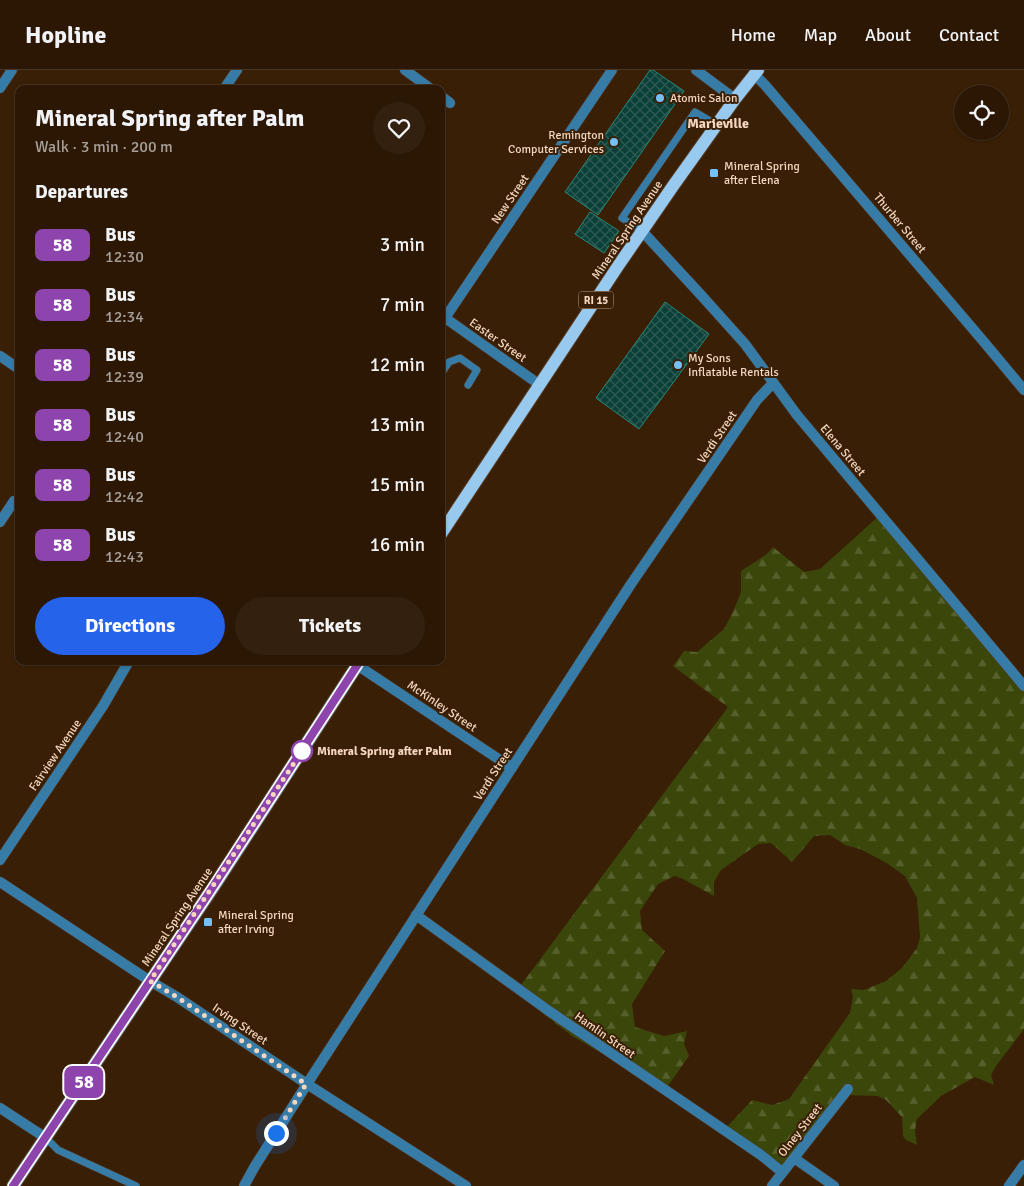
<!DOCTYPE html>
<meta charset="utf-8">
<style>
:root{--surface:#2b1704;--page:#33200e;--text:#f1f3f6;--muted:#a69f9a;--line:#473626;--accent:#2563eb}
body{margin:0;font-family:Signika,sans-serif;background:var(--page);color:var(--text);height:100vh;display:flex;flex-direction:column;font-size:19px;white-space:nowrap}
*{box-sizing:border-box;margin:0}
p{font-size:16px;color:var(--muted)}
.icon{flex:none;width:28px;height:28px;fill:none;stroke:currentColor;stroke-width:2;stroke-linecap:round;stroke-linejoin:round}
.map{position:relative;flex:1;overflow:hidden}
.details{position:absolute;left:15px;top:15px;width:430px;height:580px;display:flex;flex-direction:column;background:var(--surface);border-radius:10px;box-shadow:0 1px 4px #0004,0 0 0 1px var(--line)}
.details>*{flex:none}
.badge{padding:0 10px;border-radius:8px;font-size:18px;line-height:32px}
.buttons{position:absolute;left:954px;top:15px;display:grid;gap:10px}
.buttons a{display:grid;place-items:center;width:55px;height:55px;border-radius:50%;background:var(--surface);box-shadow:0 1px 4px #0004,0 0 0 1px var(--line);font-size:25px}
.you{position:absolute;width:25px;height:25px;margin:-12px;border:4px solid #fff;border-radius:50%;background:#1a73e8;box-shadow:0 0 0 8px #1a73e833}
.map>.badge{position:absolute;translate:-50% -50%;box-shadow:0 0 0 2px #fff}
h2{padding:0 20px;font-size:19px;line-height:45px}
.round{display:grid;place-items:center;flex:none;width:52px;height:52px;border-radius:26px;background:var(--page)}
.headline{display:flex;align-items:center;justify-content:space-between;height:85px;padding:0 20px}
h1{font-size:24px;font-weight:800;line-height:38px}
.primary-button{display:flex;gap:10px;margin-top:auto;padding:10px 20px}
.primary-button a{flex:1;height:58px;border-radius:30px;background:var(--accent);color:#fff;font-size:20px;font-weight:800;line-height:58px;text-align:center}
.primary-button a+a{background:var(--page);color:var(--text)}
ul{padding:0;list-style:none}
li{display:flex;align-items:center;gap:15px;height:60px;padding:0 20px}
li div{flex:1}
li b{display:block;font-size:19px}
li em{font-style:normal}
li .badge{min-width:55px;font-weight:700;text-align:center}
header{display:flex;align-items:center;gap:30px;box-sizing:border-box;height:70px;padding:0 25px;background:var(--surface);border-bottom:1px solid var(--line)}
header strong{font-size:24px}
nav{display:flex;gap:28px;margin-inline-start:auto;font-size:18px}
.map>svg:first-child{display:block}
.forest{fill:url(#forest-firs)}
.building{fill:url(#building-cross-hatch);stroke:#26897b}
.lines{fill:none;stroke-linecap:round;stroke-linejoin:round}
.service-casing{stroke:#573c23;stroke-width:8}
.minor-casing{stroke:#573c23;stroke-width:11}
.primary-casing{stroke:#573c23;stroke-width:14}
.service{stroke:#377ba7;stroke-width:7}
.minor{stroke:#377ba7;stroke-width:10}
.primary{stroke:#98c9ee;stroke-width:12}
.line-casing{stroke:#fff;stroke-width:11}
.line{stroke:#8e44ad;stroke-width:8}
.walk{stroke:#f5d7bf;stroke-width:5;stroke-dasharray:0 9}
.poi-dot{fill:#74c0f6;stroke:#391f05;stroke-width:2}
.stop-dot{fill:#fff;stroke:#8e44ad;stroke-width:2.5}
.labels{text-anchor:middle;stroke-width:4;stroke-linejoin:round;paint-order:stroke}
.shield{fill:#391f05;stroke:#bda087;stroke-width:1}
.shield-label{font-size:11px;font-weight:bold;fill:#f5d7bf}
.poi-label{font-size:12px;fill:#f5d7bf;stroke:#391f05;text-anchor:start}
.street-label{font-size:12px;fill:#f5d7bf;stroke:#391f05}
.stop-label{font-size:12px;font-weight:bold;fill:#f5d7bf;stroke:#391f05;text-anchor:start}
.neighbourhood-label{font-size:14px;font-weight:bold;fill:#f5d7bf;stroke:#391f05}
</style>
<header>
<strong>Hopline</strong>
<nav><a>Home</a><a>Map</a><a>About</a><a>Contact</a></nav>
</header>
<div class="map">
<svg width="1024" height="1116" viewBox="0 0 1024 1116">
<defs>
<pattern id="forest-firs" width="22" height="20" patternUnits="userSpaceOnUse" patternTransform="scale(1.25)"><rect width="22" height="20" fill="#3a460a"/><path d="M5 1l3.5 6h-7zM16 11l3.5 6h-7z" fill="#57602c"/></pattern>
<pattern id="building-cross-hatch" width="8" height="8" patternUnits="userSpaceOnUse" patternTransform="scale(1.25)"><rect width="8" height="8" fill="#0b4038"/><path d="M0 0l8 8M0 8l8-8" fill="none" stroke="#2f5b53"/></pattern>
</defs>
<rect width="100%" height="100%" fill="#391f05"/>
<path class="forest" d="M880 445 1024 615V959L996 996 991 1005 994 1015 975 1007 941 1026 917 1049 915 1061 917 1075 906 1070 903 1066 902 1047 886 1030 878 1026 843 1025 784 1105 725 1059 752 1030 772 1035 789 1029 850 943 853 927 851 919 864 920 886 911 902 898 917 878 920 867 917 828 905 806 885 792 860 779 845 775 830 765 814 766 792 792 771 773 758 774 721 800 714 812V826L683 809 675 806 658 814 640 841 642 860 665 881 632 934 635 957 664 966 687 961 684 974 689 986 665 1020 572 966 518 924V919L728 637 673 596 684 581 697 582 724 559 733 542 741 522V501L767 484 773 477 804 502 820 499Z"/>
<path class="building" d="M650 0H653L684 21 598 145 565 122Z
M590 142 619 161 604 183 575 164Z
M665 232 709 264 639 359 596 328Z"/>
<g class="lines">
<g class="service-casing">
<path id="service" d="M642 161 622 148 695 42 717 55
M441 304 449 292 460 288 477 300 468 315
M46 1068 58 1080 136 1116"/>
</g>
<g class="minor-casing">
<path id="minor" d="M405 0 431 19
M696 0 735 29
M754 4 765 15 984 272 1024 320
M0 18 12 0
M224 19 237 0
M441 26 450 33
M642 161 701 225 745 274 797 345 1024 616
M441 245 540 315
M445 248 612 0
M0 286 19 299
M0 452 14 431
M357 595 512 698
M0 790 103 636 129 591
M0 812 150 911 177 927 307 1014 466 1116
M416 845 549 941 761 1085 782 1102
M0 1038 46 1068
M794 1088 834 1116
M244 1116 255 1096 307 1014 631 514 757 330 773 313
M772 1116 848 1019
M1009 1116 1024 1095"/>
</g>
<g class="primary-casing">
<path id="primary" d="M441 464 618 196 673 116 735 29 758 0
M13 1116 216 813 360 591"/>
</g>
<use href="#service" class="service"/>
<use href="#minor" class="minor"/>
<use href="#primary" class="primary"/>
</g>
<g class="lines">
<g class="line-casing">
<path id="line" d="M13 1116 207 826 360 591"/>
</g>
<use href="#line" class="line"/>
<path class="walk" d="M276 1063 306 1014 177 927 150 911 302 681"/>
</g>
<g class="poi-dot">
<circle cx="660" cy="28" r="5"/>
<circle cx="614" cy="72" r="5"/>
<rect x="709" y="98" width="10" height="10" rx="2.5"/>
<circle cx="678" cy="295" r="5"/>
<rect x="203" y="847" width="10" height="10" rx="2.5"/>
</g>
<circle class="stop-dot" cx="302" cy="681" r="10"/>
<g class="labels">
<rect class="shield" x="578.5" y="221.5" width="35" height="17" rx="4"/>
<g class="shield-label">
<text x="596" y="234">RI 15</text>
</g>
<g class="poi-label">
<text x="670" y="32">Atomic Salon</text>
<text x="604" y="69" text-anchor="end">Remington<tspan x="604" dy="14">Computer Services</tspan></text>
<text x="724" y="100">Mineral Spring<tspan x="724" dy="14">after Elena</tspan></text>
<text x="688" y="292">My Sons<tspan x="688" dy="14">Inflatable Rentals</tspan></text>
<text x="218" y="849">Mineral Spring<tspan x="218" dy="14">after Irving</tspan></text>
</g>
<g class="street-label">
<text transform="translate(510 129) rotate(-56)" y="4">New Street</text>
<text transform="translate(900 153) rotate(50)" y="4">Thurber Street</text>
<text transform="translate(627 160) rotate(-56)" y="4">Mineral Spring Avenue</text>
<text transform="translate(498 270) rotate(35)" y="4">Easter Street</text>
<text transform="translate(717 367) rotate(-56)" y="4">Verdi Street</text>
<text transform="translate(843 380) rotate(50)" y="4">Elena Street</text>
<text transform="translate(442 636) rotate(34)" y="4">McKinley Street</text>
<text transform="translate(55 685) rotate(-56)" y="4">Fairview Avenue</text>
<text transform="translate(493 704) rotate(-57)" y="4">Verdi Street</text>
<text transform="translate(177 847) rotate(-56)" y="4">Mineral Spring Avenue</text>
<text transform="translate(240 954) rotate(34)" y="4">Irving Street</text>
<text transform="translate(605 965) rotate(35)" y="4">Hamlin Street</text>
<text transform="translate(800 1060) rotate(-52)" y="4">Olney Street</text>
</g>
<g class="stop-label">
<text x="317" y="685">Mineral Spring after Palm</text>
</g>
<g class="neighbourhood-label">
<text x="718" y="58">Marieville</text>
</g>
</g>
</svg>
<div class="buttons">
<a><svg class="icon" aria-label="locate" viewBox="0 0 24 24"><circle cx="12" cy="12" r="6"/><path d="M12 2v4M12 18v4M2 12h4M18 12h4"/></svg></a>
</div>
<div class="you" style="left:276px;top:1063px"></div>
<b class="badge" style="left:84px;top:1012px;background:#8e44ad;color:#fff">58</b>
<section class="details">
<div class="headline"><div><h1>Mineral Spring after Palm</h1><p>Walk · 3 min · 200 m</p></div><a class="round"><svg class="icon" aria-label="heart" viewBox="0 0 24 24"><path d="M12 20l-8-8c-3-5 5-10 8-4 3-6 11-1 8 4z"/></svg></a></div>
<h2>Departures</h2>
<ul>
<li><span class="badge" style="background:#8e44ad;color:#fff">58</span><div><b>Bus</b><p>12:30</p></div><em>3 min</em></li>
<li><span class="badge" style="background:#8e44ad;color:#fff">58</span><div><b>Bus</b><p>12:34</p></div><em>7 min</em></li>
<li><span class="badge" style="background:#8e44ad;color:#fff">58</span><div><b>Bus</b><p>12:39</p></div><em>12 min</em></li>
<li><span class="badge" style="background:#8e44ad;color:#fff">58</span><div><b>Bus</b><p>12:40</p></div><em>13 min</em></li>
<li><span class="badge" style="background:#8e44ad;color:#fff">58</span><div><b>Bus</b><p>12:42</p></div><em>15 min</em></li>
<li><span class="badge" style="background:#8e44ad;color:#fff">58</span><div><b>Bus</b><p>12:43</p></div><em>16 min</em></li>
</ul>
<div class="primary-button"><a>Directions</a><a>Tickets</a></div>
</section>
</div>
